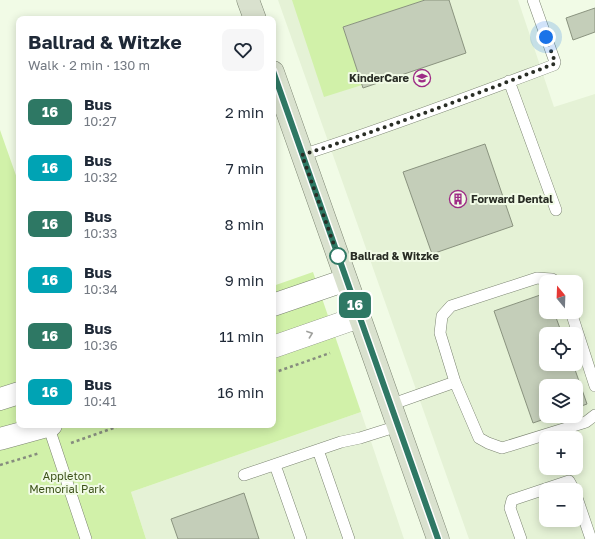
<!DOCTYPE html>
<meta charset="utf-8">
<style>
:root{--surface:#fff;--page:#f6f6f7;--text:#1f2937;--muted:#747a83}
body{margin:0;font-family:"Golos Text",sans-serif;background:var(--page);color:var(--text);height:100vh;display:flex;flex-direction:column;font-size:15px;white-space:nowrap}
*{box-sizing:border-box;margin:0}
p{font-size:13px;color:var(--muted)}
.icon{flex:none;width:22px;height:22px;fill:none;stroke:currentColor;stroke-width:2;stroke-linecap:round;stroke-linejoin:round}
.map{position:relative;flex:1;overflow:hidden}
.sheet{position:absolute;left:16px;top:16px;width:260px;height:412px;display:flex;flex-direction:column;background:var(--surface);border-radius:8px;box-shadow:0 2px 10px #0003}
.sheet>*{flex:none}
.badge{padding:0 8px;border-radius:6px;font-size:14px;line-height:26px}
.needle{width:26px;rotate:341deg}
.controls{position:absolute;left:539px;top:275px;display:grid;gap:8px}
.controls a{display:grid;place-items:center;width:44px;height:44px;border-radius:8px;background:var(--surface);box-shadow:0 2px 10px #0003;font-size:20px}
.you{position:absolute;width:20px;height:20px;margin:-10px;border:3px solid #fff;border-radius:50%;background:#1a73e8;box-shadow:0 0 0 6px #1a73e833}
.map>.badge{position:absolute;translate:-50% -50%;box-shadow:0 0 0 2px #fff}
.round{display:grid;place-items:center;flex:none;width:42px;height:42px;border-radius:8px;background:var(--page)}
.headline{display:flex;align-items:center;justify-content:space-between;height:68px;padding:0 12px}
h1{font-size:19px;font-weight:700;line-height:30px}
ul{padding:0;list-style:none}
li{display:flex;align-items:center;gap:12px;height:56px;padding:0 12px}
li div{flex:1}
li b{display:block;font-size:15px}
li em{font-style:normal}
li .badge{min-width:44px;font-weight:700;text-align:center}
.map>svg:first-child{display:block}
.built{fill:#e5f2d6;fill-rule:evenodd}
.green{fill:#d1f1a9}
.building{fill:#c4ceb9;stroke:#8a937f}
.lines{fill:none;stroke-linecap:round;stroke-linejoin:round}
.lane-casing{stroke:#7b8471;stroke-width:12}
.street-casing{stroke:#7b8471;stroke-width:23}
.secondary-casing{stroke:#7b8471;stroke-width:23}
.path{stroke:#868c7e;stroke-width:2.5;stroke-dasharray:3 3;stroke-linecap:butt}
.lane{stroke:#fff;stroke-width:11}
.street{stroke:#fff;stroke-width:22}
.secondary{stroke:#d9e1ce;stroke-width:22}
.oneway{stroke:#9fa09d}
.line-casing{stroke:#fff;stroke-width:9}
.line{stroke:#2e7864;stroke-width:6}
.walk{stroke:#292d25;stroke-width:4;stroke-dasharray:0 7.2}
.stop-dot{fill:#fff;stroke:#2e7864;stroke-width:2}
.labels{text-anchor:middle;stroke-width:4;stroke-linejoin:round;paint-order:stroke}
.poi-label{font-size:11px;font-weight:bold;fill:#292d25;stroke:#f1fbe6;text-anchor:end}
.stop-label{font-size:11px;font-weight:bold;fill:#292d25;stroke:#f1fbe6;text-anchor:start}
.park-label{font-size:11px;fill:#3b5018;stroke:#f1fbe6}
</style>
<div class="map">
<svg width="595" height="539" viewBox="0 0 595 539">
<rect width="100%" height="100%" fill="#f1fbe6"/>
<path class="built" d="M278 0H518L554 107 595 94V539H469ZM546 282H576V312H546ZM546 334H576V364H546ZM546 386H576V416H546ZM546 438H576V468H546ZM546 490H576V520H546Z
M361 412 404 539H146L131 492Z"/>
<path class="green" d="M292 0H425L343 27 362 85 324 97Z
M0 130 19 184V425H273V286L313 272 361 412 131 492 146 539H0Z"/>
<path class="building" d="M425 0H449L466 53 363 88 343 27Z
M595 8V32L573 40 566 18Z
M485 144 513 226 432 254 403 172Z
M546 293V312H554L562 334H546V364H573L587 404 576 408V386H546V416H553L533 423 494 311Z
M244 493 259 539H178L171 519Z"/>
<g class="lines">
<g class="lane-casing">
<path id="lane" d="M509 81 556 210
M302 155C387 128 471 96 554 65L555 62 533 0
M557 282 552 279 537 278 451 306 442 316 440 333 455 382 479 438 488 443 502 448 586 422 595 415
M571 312 595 386
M390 405 455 382
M48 425 86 539
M318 450 349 539
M275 465 301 539
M244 475 341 442 360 438 398 426
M576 495 591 539
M521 539 510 508 512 500 569 481 574 490"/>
</g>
<g class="street-casing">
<path id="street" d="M273 305 346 280
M273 347 359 317
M0 399 19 393
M0 439 51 425"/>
</g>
<g class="secondary-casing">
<path id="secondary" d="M248 0 255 19
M273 72 438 539"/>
</g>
<path class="path" d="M273 373 330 353
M71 443 122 425
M0 465 40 453"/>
<use href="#lane" class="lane"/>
<use href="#street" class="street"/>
<use href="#secondary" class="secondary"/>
</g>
<defs><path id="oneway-chevron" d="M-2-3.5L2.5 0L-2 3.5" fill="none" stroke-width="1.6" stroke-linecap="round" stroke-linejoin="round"/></defs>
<use class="oneway" href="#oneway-chevron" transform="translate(310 334) rotate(-20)"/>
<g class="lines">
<g class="line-casing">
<path id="line" d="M273 71 438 539"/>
</g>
<use href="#line" class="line"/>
<path class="walk" d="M338 256 302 155C387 128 471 96 554 64L555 62 546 37"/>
</g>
<defs>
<g id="school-ring" transform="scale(0.9)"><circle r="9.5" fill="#f1fbe6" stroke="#9e2b86" stroke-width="1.5"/><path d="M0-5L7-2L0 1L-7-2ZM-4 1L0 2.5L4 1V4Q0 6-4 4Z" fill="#9e2b86"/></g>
<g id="building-ring" transform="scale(0.9)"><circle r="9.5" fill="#f1fbe6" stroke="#9e2b86" stroke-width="1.5"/><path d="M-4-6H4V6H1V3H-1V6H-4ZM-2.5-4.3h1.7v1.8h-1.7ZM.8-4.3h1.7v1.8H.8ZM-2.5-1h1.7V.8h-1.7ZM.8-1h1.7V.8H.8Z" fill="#9e2b86"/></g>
</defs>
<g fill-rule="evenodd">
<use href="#school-ring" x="422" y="78"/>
<use href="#building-ring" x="458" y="199"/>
</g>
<circle class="stop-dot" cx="338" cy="256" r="8"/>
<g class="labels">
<g class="poi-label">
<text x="409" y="82">KinderCare</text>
<text x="471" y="203" text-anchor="start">Forward Dental</text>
</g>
<g class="stop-label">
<text x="350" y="260">Ballrad &amp; Witzke</text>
</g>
<g class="park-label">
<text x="67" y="480">Appleton<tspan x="67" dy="13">Memorial Park</tspan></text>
</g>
</g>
</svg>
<div class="controls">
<a><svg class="needle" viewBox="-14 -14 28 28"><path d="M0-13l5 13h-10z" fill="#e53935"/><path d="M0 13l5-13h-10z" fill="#747a83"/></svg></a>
<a><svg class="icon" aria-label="locate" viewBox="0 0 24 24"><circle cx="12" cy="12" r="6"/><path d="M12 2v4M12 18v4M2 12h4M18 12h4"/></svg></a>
<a><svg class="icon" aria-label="layers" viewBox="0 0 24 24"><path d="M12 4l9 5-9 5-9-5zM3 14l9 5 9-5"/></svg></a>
<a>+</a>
<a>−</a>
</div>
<div class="you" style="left:546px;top:37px"></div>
<b class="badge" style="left:355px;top:305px;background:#2e7864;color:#fff">16</b>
<section class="sheet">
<div class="headline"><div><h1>Ballrad &amp; Witzke</h1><p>Walk · 2 min · 130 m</p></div><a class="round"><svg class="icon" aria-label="heart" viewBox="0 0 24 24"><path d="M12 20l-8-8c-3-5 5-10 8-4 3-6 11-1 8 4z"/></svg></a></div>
<ul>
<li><span class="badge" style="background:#2e7864;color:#fff">16</span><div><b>Bus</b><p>10:27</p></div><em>2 min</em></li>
<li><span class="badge" style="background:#00a3b4;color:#fff">16</span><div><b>Bus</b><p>10:32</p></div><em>7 min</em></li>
<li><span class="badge" style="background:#2e7864;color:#fff">16</span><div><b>Bus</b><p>10:33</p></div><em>8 min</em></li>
<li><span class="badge" style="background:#00a3b4;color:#fff">16</span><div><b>Bus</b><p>10:34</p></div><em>9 min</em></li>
<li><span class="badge" style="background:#2e7864;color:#fff">16</span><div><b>Bus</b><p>10:36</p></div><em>11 min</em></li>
<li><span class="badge" style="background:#00a3b4;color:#fff">16</span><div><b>Bus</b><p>10:41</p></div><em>16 min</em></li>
</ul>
</section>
</div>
